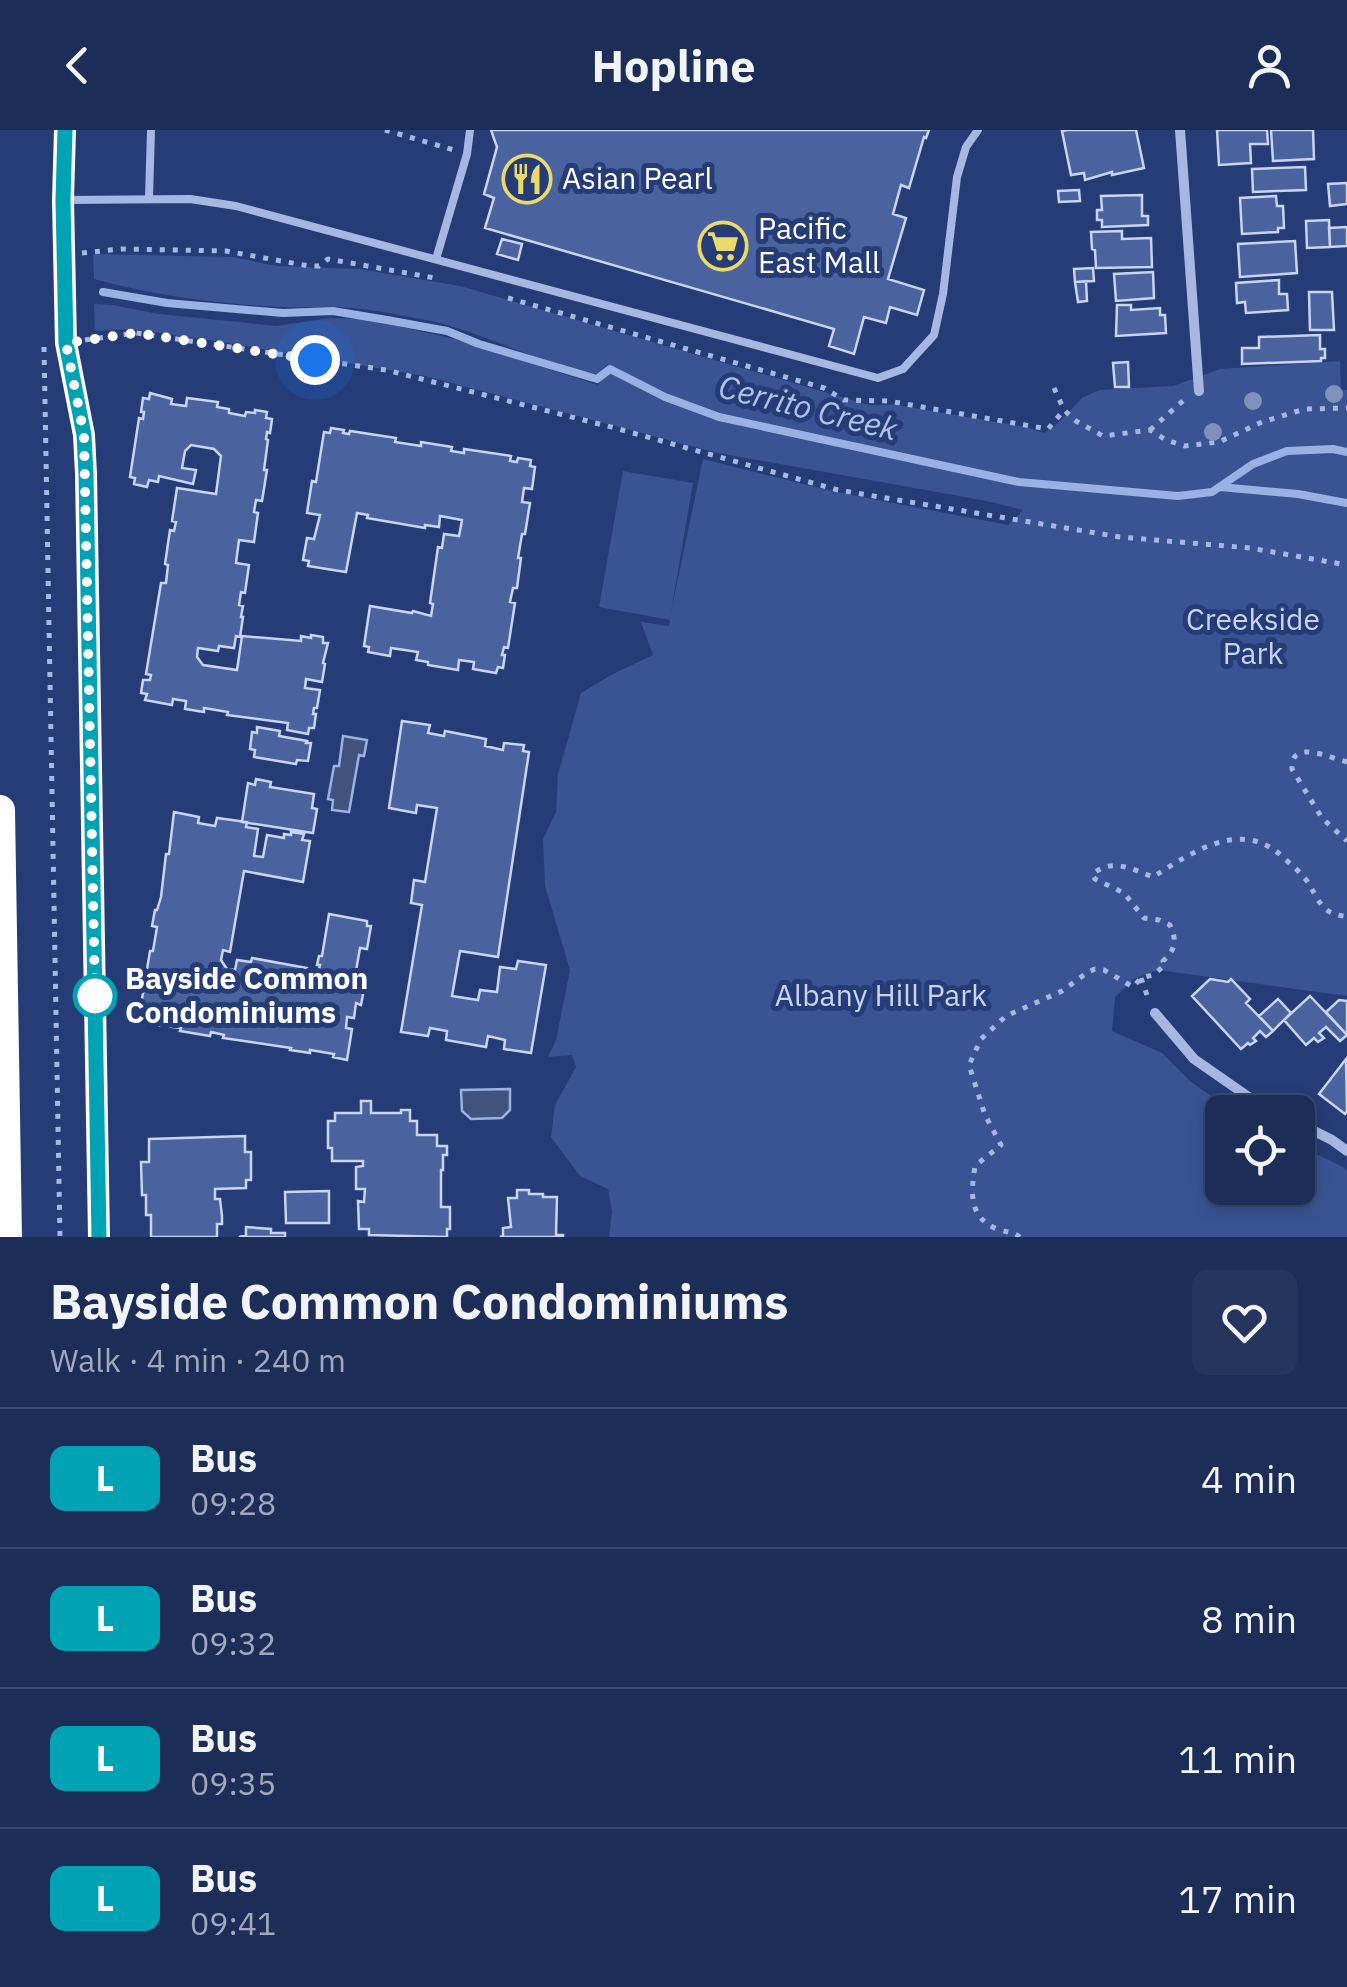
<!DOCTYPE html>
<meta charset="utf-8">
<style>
:root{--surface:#1c2d58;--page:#25355e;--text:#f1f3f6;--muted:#a0a8ba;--line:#3a496e}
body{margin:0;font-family:"IBM Plex Sans",sans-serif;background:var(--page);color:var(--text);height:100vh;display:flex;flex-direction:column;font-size:38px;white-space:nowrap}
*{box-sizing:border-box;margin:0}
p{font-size:32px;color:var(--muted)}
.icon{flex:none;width:55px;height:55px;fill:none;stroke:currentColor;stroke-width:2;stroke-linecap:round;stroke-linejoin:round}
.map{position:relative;height:1107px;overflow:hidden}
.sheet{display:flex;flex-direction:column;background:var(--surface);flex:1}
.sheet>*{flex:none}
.badge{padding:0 20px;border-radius:15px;font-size:35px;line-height:65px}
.tools{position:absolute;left:1205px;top:965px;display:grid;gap:20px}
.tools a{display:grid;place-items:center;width:110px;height:110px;border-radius:15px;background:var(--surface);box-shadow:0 5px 15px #0003,0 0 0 2px var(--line);font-size:50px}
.you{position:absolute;width:50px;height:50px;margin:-25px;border:8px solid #fff;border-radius:50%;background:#1a73e8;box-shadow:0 0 0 15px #1a73e833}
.map>.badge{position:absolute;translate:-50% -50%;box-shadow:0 0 0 5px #fff}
.round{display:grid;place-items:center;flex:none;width:105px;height:105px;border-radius:15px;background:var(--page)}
.overview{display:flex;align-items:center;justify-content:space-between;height:170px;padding:0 50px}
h1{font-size:48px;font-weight:700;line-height:75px}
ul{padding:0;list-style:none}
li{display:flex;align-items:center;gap:30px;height:140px;padding:0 50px;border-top:2px solid var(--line)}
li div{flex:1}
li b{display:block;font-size:38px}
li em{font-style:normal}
li .badge{min-width:110px;font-weight:700;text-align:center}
header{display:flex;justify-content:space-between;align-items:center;height:130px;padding:0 50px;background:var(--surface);font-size:45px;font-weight:700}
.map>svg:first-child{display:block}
.green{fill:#395393}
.water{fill:#41527c;stroke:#9ab1e3;stroke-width:2.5}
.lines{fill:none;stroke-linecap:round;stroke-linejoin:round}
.stream{stroke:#9ab1e3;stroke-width:8}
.building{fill:#4a629d;stroke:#c8d4f2;stroke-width:2.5}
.path{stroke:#a6b8e2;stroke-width:5;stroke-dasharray:5 8;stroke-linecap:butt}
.service{stroke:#a6b8e2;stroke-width:8}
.minor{stroke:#a6b8e2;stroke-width:10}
.tertiary{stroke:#a6b8e2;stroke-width:18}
.motorway{stroke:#fff;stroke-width:30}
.tree{fill:#7f90ba}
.line-casing{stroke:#fff;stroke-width:22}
.line{stroke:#00a3b4;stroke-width:15}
.walk{stroke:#fff;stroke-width:10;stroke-dasharray:0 18}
.stop-dot{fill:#fff;stroke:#00a3b4;stroke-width:5}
.labels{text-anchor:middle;stroke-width:10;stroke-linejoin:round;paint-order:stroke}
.poi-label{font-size:30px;fill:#fff;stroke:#253c76;text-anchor:start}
.park-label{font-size:30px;fill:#c8d4f2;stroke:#253c76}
.stop-label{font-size:30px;font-weight:bold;fill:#fff;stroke:#253c76;text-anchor:start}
.water-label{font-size:32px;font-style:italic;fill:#b1c2ea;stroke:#253c76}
</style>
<header><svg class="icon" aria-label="back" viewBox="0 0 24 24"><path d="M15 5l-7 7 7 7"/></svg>Hopline<svg class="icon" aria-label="person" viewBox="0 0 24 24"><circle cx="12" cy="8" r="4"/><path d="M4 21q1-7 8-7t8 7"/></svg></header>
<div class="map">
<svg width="1347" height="1107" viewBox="0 0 1347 1107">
<rect width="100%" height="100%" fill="#253c76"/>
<path class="green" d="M93 124 232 127 277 136 360 139 460 156 869 275H897L1026 297 1044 303 1054 297 1082 268 1099 260 1173 256 1220 239 1340 231 1341 260H1347V866L1158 840 1134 849 1115 867 1112 901 1162 923 1191 952 1234 982H1222V1058H1298V1015L1343 1037 1347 1041V1107H609L612 1081 608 1059 580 1046 551 1007 555 975 576 937 572 925 548 927 556 910 570 840 545 756 543 709 556 682 558 644 581 563 611 545 653 525 641 492 669 496 670 490 599 477 623 341 693 353 671 482 703 329 836 362 1008 395 1023 380 987 371 718 323 425 246 209 210 131 199 95 201 94 174 112 175 159 184 277 196 330 188 368 189 454 209 598 255 612 238 607 235 597 244C536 234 482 200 421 189 398 185 376 180 353 178 330 175 307 178 284 177 219 174 156 166 94 149Z"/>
<path class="water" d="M343 606 367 610 364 626 359 625 349 682 332 680 333 670 328 669 334 636H339Z
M510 959V980L502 988 471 989 462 981 461 960Z"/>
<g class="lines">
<path class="stream" d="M103 162 167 173 283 183 333 181 387 190 447 201 479 214 597 249 610 239 665 267 719 287 1019 352 1178 366 1212 362 1253 334 1287 321 1333 319 1347 322
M1220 357 1298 364 1347 373"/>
</g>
<path class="building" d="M491 0H929L926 8 924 7 909 58 901 55 893 84 906 88 888 149 924 160 917 185 890 177 886 193 864 187 854 224 829 216 834 199 485 98 494 68 484 64 497 17Z
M1068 0H1136L1144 38 1112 45V42L1085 50 1084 43 1071 45 1062 1Z
M1217 0H1267L1268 14H1250L1251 33 1219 35Z
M1271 0H1313L1314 29 1273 31Z
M1305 37 1306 60 1253 62 1252 39Z
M1347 53V74L1330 76 1328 54Z
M1079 60 1080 71 1059 72 1058 61Z
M1142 65V86H1148V95L1102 97V90H1097V80H1102L1101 66Z
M1276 66 1277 76H1283L1284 98H1278V102L1242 104 1240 68Z
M1329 90 1330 117 1307 118 1306 91Z
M1347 97V116L1330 117 1329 98Z
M1122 101V109L1151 108 1152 137 1096 138 1095 120 1092 119 1091 102Z
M502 109 522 114 518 130 497 124Z
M1295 111 1297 143 1240 147 1238 114Z
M1093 138 1094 151 1075 152 1074 139Z
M1153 142 1154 168 1116 171 1114 144Z
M1279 150V164H1287L1288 180 1246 183 1245 172 1237 173 1236 153Z
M1086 151 1087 171 1078 172 1075 152Z
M1309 162H1332L1334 200H1310Z
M1117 175H1131V180L1160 178V185H1165L1166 203 1116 206Z
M1320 205V219H1325V228H1321V231L1242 234V218H1259V207Z
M1128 232 1129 257H1115L1113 233Z
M150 263 172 269 171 274 186 276 187 268 218 272 217 277 229 279V283L245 286 246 282 255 283V280L267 282 266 288 272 289 270 303 267 302 266 309 268 310 264 340H267L262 371 256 370 254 382 258 383 254 412 239 410 236 433 249 435 245 463 241 462 239 475 243 476 241 487H243L240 507 236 506 234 518 219 516 218 521 198 518 197 527 203 535 237 540 242 506 301 511V506L311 508V505L323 507V513H328L323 533 325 534 322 552 306 549 305 558 320 560 317 578H314L313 584H316L314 598H309L308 604 287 600 288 593 227 585 228 582 204 578V582L185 579 186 571 173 569 172 575 145 570 147 564 141 563 143 550H150L151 545 146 544 161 453H166L168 435 165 434 170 400 174 401 176 392 172 391 177 358 216 364 221 326 214 319 191 315 185 321 182 338 196 340 193 354 159 346 158 352 149 350 147 357 134 354 135 348 130 347 139 288 143 289 144 282H141L143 268 149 269Z
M331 298 344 300 343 303 349 304 350 301 396 308 395 312 421 316V312L452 317 451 321 464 323V319L511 326 510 331 517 332 518 328 531 330 530 336 535 337 532 359 524 358 522 372 530 373 525 404H522L518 428H521L517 458H513L510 472 515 473 508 518 504 517 502 525H505L503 538 498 537 496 543 473 539 474 532 459 530 458 540 428 535V532L416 530 418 522 391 518 390 526 368 522 369 517 364 516 370 476 412 483 413 481 431 486 433 474 430 473 438 417 442 418 444 404 459 406 462 390 440 386 439 397 425 395V398L367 388 368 385 357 383 346 442 308 436 309 431 303 430 307 408 314 409 320 385 307 383 312 351 316 352 324 302 330 303Z
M402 591 430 595 428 603 444 606 445 601 486 609 485 616 503 620 504 613 524 615 523 621 529 622 498 827 460 821 452 866 478 870 480 860 497 862 500 837 516 839 518 831 546 835 531 923 504 919 505 910 488 906 486 917 446 910 447 901 430 898 428 906 401 902 422 775 411 773 414 750 425 752 437 678 417 675 416 683 389 678Z
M257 597 280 601 279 606 307 611 306 613H311L308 631 297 630 296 634 254 627 255 620 250 619 252 602 257 603Z
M256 649 271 652 270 657 314 664 312 678 317 679 313 703 242 692 248 653 255 655Z
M174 682 199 687 198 693 215 696 217 688 247 692 246 697 258 699 254 726 263 727 267 705 284 708V704L291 705V702L304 704 302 710 310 711 303 752 244 741 230 822 223 820 221 830 227 839 235 840 237 830 251 832 252 828 307 838V842L318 844 320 835H317L319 826H322L329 784 367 791V796H371L367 819 360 818 356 841 367 843 361 875 356 873 354 888 347 887 346 898 352 899 347 930 333 927 334 924 310 920V923L290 920 291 918 223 908 224 905 211 902 210 906 180 901 181 898 138 893 150 821H153L157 797 152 796 155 780H157L161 767 166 724H169Z
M1210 849 1228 852 1231 849 1250 869 1246 873 1273 901 1266 907 1260 901 1253 908 1256 911 1250 915 1248 913 1241 919 1192 866Z
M1310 866 1347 905 1340 911 1326 897 1319 903 1324 908 1318 912 1314 908 1306 915 1284 890Z
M1278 869 1291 883 1273 901 1259 886Z
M1339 870 1347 871V905L1326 882Z
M1346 929 1347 981 1345 984 1319 964Z
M361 971H371V983H401V980H410V991H417V1005H437V1016H447V1025H443V1040H441V1077H450V1099H447V1107L369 1105V1099H359L358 1071 364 1072 365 1059H356V1037L363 1036V1031H332V1018H328V991H335V983H361Z
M245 1006V1022H251V1050H246V1058L215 1059V1069H220L222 1086V1094H217V1107H151V1085H146V1065H142L141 1032H149V1009Z
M517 1060H529V1064H543V1067H557L556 1105H563V1107H500L503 1106V1098L511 1097 508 1068H517Z
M329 1061V1093H286L285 1062Z
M246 1097 271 1099V1103H285V1107H239L246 1105Z"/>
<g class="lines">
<path class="path" d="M385 0 454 20
M82 123 121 119 226 121 309 136H319L328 129 435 148
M508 168 824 258 844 270 888 271 1048 299 1064 280
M85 210 136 203 386 240 615 298 838 360 1120 407 1250 418 1347 435
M44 217 60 1107
M1054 258 1064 280 1076 291 1103 306 1150 300 1166 310 1185 316 1219 312 1262 292 1305 279 1347 278
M1150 300 1185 269
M1347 632C1330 628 1290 608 1292 639L1322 688 1347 711
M1141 848 1148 868
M1020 1107C1013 1102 1006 1102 997 1099 968 1087 971 1062 975 1036L1001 1015 985 985 969 935 981 909 1006 886 1062 861 1088 842 1095 839 1104 840 1133 857 1141 848 1153 845 1165 835 1163 831C1176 819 1177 811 1170 795L1159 790 1144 788 1124 763 1095 749 1092 745C1111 727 1132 739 1153 747 1194 721 1243 687 1285 729 1293 736 1301 743 1307 751 1318 768 1321 784 1344 786L1347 783"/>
<path class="service" d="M149 68 151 0
M65 70 190 69 236 76 878 248 903 239 934 205 943 164 957 47 966 17 978 0
M436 129 467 24 470 0"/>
<path class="minor" d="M1180 0 1199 261
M1155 883 1194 929 1253 970 1278 982
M1298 993 1332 1010 1347 1021"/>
<path class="tertiary" d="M65 0 63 70 66 213 84 305 99 1107"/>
<path class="motorway" d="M0 680 7 1107"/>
</g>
<g class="tree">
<circle cx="1334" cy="264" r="9"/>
<circle cx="1253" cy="271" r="9"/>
<circle cx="1213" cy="302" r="9"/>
</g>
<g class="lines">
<g class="line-casing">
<path id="line" d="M65 0 63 70 66 213 84 305 86 344 99 1107"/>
</g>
<use href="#line" class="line"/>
<path class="walk" d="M95 866 84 305 66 213 136 203 315 230"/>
</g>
<defs>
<g id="restaurant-ring" transform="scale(2.5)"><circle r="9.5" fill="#253c76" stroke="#ebda6b" stroke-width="1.5"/><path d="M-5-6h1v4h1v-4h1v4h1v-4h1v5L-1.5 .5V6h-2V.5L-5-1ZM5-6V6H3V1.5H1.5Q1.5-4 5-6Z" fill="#ebda6b"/></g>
<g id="supermarket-ring" transform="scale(2.5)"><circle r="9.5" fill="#253c76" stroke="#ebda6b" stroke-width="1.5"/><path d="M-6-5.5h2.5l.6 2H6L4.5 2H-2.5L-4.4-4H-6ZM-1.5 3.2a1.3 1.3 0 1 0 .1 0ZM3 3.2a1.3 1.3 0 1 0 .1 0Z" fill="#ebda6b"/></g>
</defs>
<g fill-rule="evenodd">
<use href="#restaurant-ring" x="527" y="49"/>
<use href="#supermarket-ring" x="723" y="116"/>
</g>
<circle class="stop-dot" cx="95" cy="866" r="20"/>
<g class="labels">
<g class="poi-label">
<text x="562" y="59">Asian Pearl</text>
<text x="758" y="109">Pacific<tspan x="758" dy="34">East Mall</tspan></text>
</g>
<g class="park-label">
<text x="1253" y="500">Creekside<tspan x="1253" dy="34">Park</tspan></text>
<text x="881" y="876">Albany Hill Park</text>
</g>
<g class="stop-label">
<text x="125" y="859">Bayside Common<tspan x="125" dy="34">Condominiums</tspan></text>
</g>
<g class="water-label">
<text transform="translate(808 278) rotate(14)" y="11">Cerrito Creek</text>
</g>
</g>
</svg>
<div class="tools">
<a><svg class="icon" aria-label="locate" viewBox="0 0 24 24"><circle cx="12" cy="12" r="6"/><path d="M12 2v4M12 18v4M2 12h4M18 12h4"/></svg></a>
</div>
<div class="you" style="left:315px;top:230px"></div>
</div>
<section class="sheet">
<div class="overview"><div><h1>Bayside Common Condominiums</h1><p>Walk · 4 min · 240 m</p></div><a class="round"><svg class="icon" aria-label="heart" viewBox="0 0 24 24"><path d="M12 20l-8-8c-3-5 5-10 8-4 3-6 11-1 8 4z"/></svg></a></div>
<ul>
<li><span class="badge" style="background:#00a3b4;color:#fff">L</span><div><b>Bus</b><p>09:28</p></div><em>4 min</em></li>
<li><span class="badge" style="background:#00a3b4;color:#fff">L</span><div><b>Bus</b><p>09:32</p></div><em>8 min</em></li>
<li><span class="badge" style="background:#00a3b4;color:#fff">L</span><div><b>Bus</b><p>09:35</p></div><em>11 min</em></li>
<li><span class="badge" style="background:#00a3b4;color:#fff">L</span><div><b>Bus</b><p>09:41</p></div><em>17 min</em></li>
</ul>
</section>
